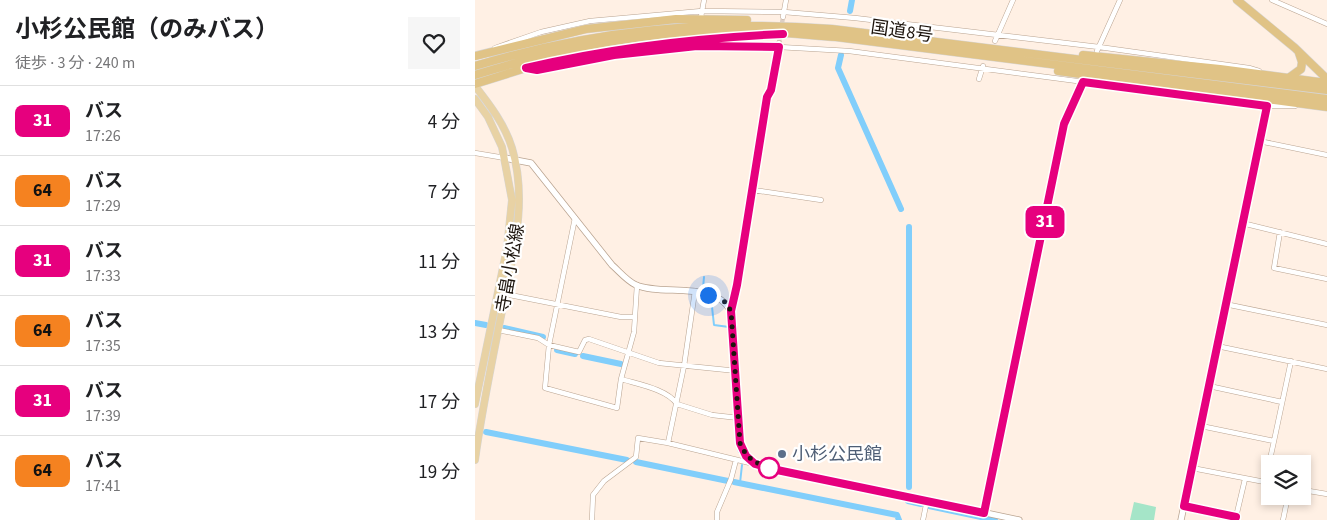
<!DOCTYPE html>
<html lang="ja">
<meta charset="utf-8">
<style>
:root{--surface:#fff;--page:#f6f6f6;--text:#202124;--muted:#757577;--line:#e0e0e0}
body{margin:0;font-family:"Source Sans 3","Noto Sans JP",sans-serif;background:var(--page);color:var(--text);height:100vh;display:flex;flex-direction:column;font-size:19px;white-space:nowrap}
*{box-sizing:border-box;margin:0}
p{font-size:16px;color:var(--muted)}
.icon{flex:none;width:28px;height:28px;fill:none;stroke:currentColor;stroke-width:2;stroke-linecap:round;stroke-linejoin:round}
.map{position:relative;flex:1;overflow:hidden}
.sheet{display:flex;flex-direction:column;background:var(--surface);width:475px}
.sheet>*{flex:none}
.badge{padding:0 10px;border-radius:8px;font-size:18px;line-height:32px}
.buttons{position:absolute;left:786px;top:455px;display:grid;gap:10px}
.buttons a{display:grid;place-items:center;width:50px;height:50px;border-radius:0px;background:var(--surface);box-shadow:0 2px 8px #0003;font-size:25px}
.you{position:absolute;width:25px;height:25px;margin:-12px;border:4px solid #fff;border-radius:50%;background:#1a73e8;box-shadow:0 0 0 8px #1a73e833}
.map>.badge{position:absolute;translate:-50% -50%;box-shadow:0 0 0 2px #fff}
.round{display:grid;place-items:center;flex:none;width:52px;height:52px;border-radius:0px;background:var(--page)}
.headline{display:flex;align-items:center;justify-content:space-between;height:85px;padding:0 15px}
h1{font-size:24px;font-weight:700;line-height:38px}
ul{padding:0;list-style:none}
li{display:flex;align-items:center;gap:15px;height:70px;padding:0 15px;border-top:1px solid var(--line)}
li div{flex:1}
li b{display:block;font-size:19px}
li em{font-style:normal}
li .badge{min-width:55px;font-weight:700;text-align:center}
main{display:flex;flex:1;min-height:0}
.map>svg:first-child{display:block}
.green{fill:#a5e5c8}
.lines{fill:none;stroke-linecap:round;stroke-linejoin:round}
.stream{stroke:#81cefb;stroke-width:2}
.canal{stroke:#81cefb;stroke-width:6}
.minor-tunnel{stroke:#ddcfc4;stroke-width:4.5;stroke-dasharray:4.5 2;stroke-linecap:butt}
.minor-casing{stroke:#baa491;stroke-width:5.5}
.tertiary-casing{stroke:#baa491;stroke-width:7}
.primary-casing{stroke:#d6d5d4;stroke-width:8}
.trunk-casing{stroke:#d6d5d4;stroke-width:9}
.minor{stroke:#fff;stroke-width:4.5}
.tertiary{stroke:#fff;stroke-width:5.5}
.primary{stroke:#e8d2a4;stroke-width:7}
.trunk{stroke:#e0c386;stroke-width:8}
.line-casing{stroke:#fff;stroke-width:11}
.line{stroke:#e6007e;stroke-width:8}
.walk{stroke:#1d150e;stroke-width:5;stroke-dasharray:0 9}
.service-dot{fill:#5c6f8a;stroke:#fff;stroke-width:2}
.stop-dot{fill:#fff;stroke:#e6007e;stroke-width:2.5}
.labels{text-anchor:middle;stroke-width:4.5;stroke-linejoin:round;paint-order:stroke}
.street-label{font-size:18px;fill:#1d150e;stroke:#fff}
.service-label{font-size:18px;fill:#4e5e75;stroke:#fff;text-anchor:start}
</style>
<main>
<section class="sheet">
<div class="headline"><div><h1>小杉公民館（のみバス）</h1><p>徒歩 · 3 分 · 240 m</p></div><a class="round"><svg class="icon" aria-label="heart" viewBox="0 0 24 24"><path d="M12 20l-8-8c-3-5 5-10 8-4 3-6 11-1 8 4z"/></svg></a></div>
<ul>
<li><span class="badge" style="background:#e6007e;color:#fff">31</span><div><b>バス</b><p>17:26</p></div><em>4 分</em></li>
<li><span class="badge" style="background:#f58220;color:#111">64</span><div><b>バス</b><p>17:29</p></div><em>7 分</em></li>
<li><span class="badge" style="background:#e6007e;color:#fff">31</span><div><b>バス</b><p>17:33</p></div><em>11 分</em></li>
<li><span class="badge" style="background:#f58220;color:#111">64</span><div><b>バス</b><p>17:35</p></div><em>13 分</em></li>
<li><span class="badge" style="background:#e6007e;color:#fff">31</span><div><b>バス</b><p>17:39</p></div><em>17 分</em></li>
<li><span class="badge" style="background:#f58220;color:#111">64</span><div><b>バス</b><p>17:41</p></div><em>19 分</em></li>
</ul>
</section>
<div class="map">
<svg width="852" height="520" viewBox="0 0 852 520">
<rect width="100%" height="100%" fill="#fff0e4"/>
<path class="green" d="M659 502 681 507 679 520H655Z"/>
<g class="lines">
<path class="stream" d="M228 288 229 277
M231 299 232 305 237 307 239 325 254 327 258 367
M259 412V390
M260 421V435L264 452
M265 483 267 465"/>
<path class="canal" d="M375 11 377 0
M366 55 363 68 426 209
M0 323 11 325
M29 328 68 337
M82 350 100 354
M108 356 146 364
M11 432 152 460
M161 462 253 481
M259 482 422 515 424 520
M434 487V227
M433 501 446 504
M454 506 520 520"/>
<path class="minor-tunnel" d="M304 43 308 17"/>
<g class="minor-casing">
<path id="minor" d="M797 0 852 24
M226 17 229 0
M308 17 311 0
M520 41 538 0
M20 48 66 32 115 21 227 11 309 12 380 18 624 47 774 68 784 71
M622 51 645 0
M55 69 62 70 139 55 222 46 304 47 374 51 792 106H820
M504 79 508 66
M784 141 852 155
M0 153 30 158
M278 190 346 200
M100 218 74 345 70 388 142 408 146 379C162 384 192 389 202 404L237 415 264 418
M767 223 852 244
M805 232 799 268 852 279
M30 294 146 317H160
M750 304 852 325
M256 311 259 304 292 97 296 90 304 43
M23 330 63 338 74 345 104 352 110 340 114 339 184 363 262 371
M742 346 852 369
M146 379 159 332 162 285
M734 386 807 402
M726 426 799 441 816 361
M193 443 209 366 220 291
M717 468 795 483
M790 482 799 441
M828 490 852 494
M709 507 761 517 770 479
M509 513 589 124 609 80
M117 520 118 495 129 481 161 457 163 438 193 443 279 464
M242 520V512L256 479 261 460
M448 520 452 500
M808 520 813 496"/>
</g>
<g class="tertiary-casing">
<path id="tertiary" d="M30 158 56 163 137 265C145 272 152 281 161 285 186 296 240 281 255 310 258 315 258 323 259 329L265 443 271 456 280 464 544 520
M706 520 792 106"/>
</g>
<g class="primary-casing">
<path id="primary" d="M0 86C15 105 30 125 37 148 53 201 38 254 28 306 18 357 7 408 0 460
M0 99 13 117 27 147 37 200 32 248 0 404"/>
</g>
<g class="trunk-casing">
<path id="trunk" d="M762 0 820 48 852 79
M608 55 745 69 852 83
M0 56 111 29 201 19 272 20
M0 66C123 29 229 20 357 29L852 90
M583 71 852 107
M0 75C76 51 155 34 235 31 277 29 320 34 361 37L852 99
M815 77 826 69 827 62 824 53
M0 84 51 68 130 51 271 36"/>
</g>
<use href="#minor" class="minor"/>
<use href="#tertiary" class="tertiary"/>
<use href="#primary" class="primary"/>
<use href="#trunk" class="trunk"/>
</g>
<g class="lines">
<g class="line-casing">
<path id="line" d="M308 34C221 38 135 48 51 68L62 70 139 55 222 46 304 47 296 90 292 97 262 285 256 311 265 443 271 456 280 464 302 470 509 513 589 124 608 82 792 106 709 506 761 517"/>
</g>
<use href="#line" class="line"/>
<path class="walk" d="M233 295 249 301 256 311 265 443C272 459 279 462 294 468"/>
</g>
<circle class="service-dot" cx="307" cy="454" r="5"/>
<circle class="stop-dot" cx="294" cy="468" r="10"/>
<g class="labels">
<g class="street-label">
<text transform="translate(427 31) rotate(8)" y="6">国道8号</text>
<text transform="translate(35 268) rotate(-80)" y="6">寺畠小松線</text>
</g>
<g class="service-label">
<text x="317" y="460">小杉公民館</text>
</g>
</g>
</svg>
<div class="buttons">
<a><svg class="icon" aria-label="layers" viewBox="0 0 24 24"><path d="M12 4l9 5-9 5-9-5zM3 14l9 5 9-5"/></svg></a>
</div>
<div class="you" style="left:233px;top:295px"></div>
<b class="badge" style="left:570px;top:222px;background:#e6007e;color:#fff">31</b>
</div>
</main>
